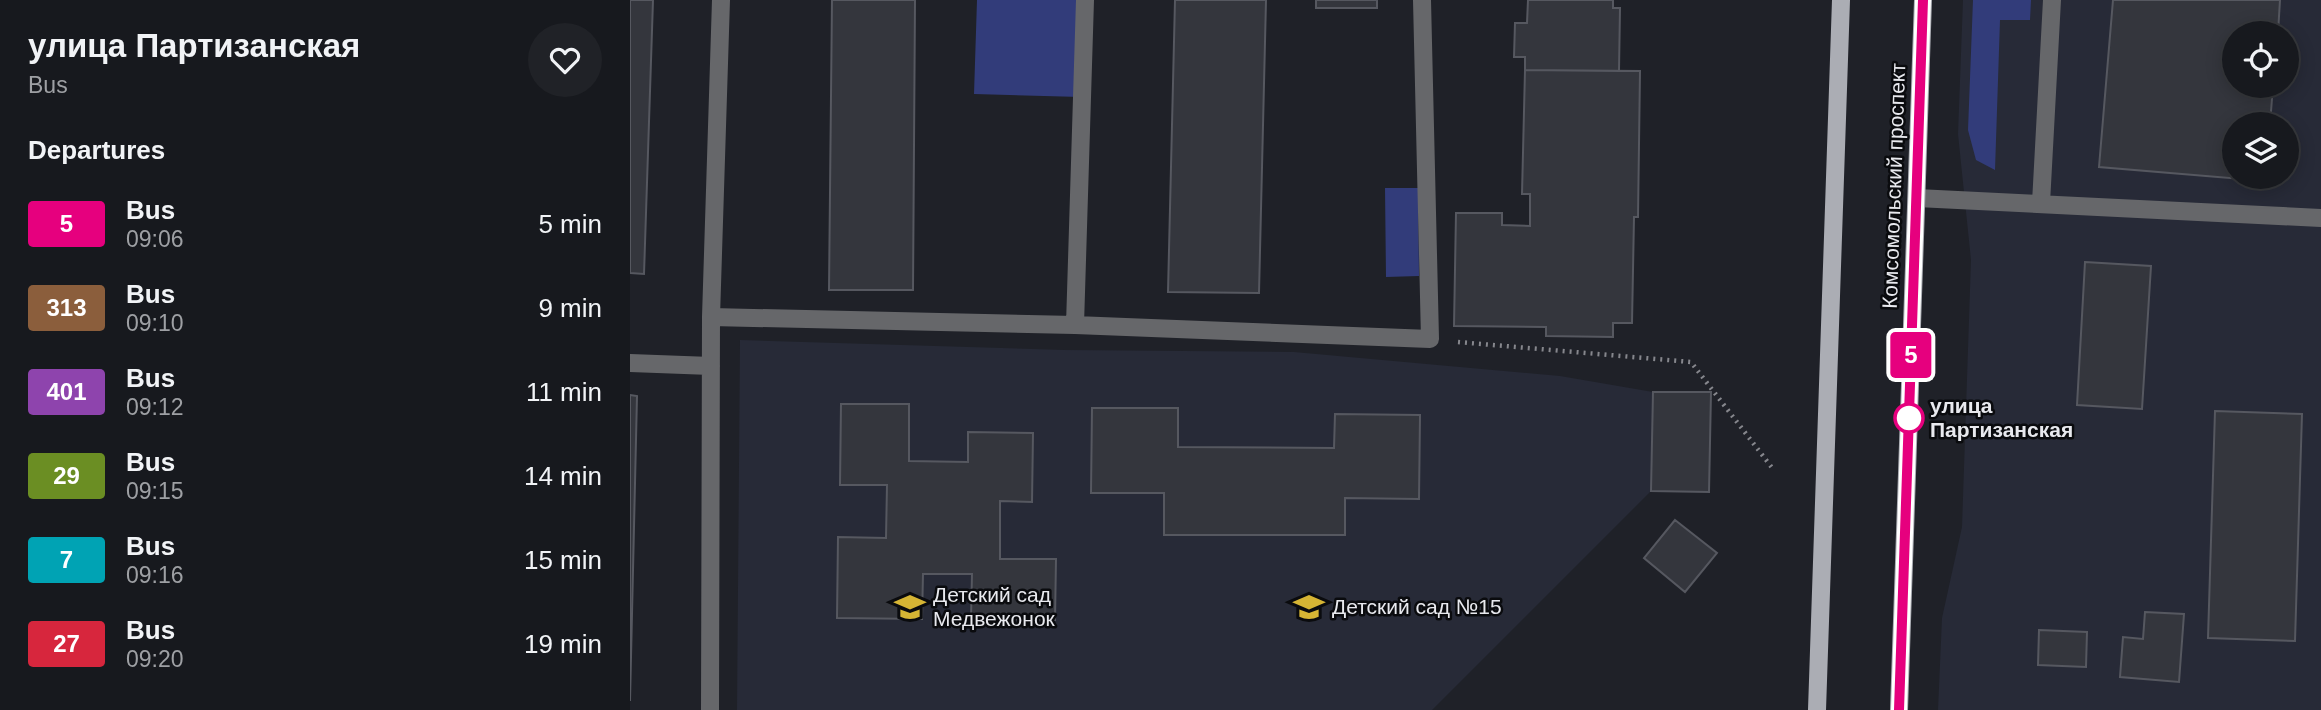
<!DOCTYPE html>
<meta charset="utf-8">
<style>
:root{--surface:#17191e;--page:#202227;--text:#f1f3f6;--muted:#9ea0a4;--line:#36383c}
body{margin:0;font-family:Arial,sans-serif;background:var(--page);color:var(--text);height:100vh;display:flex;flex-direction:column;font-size:26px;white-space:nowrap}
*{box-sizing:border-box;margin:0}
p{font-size:23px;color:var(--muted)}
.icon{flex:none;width:38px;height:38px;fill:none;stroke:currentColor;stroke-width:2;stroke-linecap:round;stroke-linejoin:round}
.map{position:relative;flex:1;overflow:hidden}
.sheet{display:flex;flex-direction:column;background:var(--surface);width:630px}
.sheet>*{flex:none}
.badge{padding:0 14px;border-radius:5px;font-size:24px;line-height:46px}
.controls{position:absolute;left:1592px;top:21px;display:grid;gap:14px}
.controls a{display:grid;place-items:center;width:77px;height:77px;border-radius:50%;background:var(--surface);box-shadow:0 4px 18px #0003,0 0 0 2px var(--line);font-size:35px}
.map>.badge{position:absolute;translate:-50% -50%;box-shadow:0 0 0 4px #fff}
h2{padding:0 28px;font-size:26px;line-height:63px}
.round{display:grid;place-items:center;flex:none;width:74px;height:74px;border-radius:37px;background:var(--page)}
.headline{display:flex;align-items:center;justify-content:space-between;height:119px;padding:0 28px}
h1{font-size:33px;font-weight:700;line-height:52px}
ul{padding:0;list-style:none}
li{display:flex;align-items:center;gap:21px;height:84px;padding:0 28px}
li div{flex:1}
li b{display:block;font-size:26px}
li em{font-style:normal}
li .badge{min-width:77px;font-weight:700;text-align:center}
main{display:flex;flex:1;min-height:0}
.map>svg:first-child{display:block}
.built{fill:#272a37;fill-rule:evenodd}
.green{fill:#323c7a}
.building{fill:#34363d;stroke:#565860;stroke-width:2}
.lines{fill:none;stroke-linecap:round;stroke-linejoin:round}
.path{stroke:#86878d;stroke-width:4.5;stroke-dasharray:2 5;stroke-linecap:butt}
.service{stroke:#66676a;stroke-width:18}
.primary{stroke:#abadb4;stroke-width:18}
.line-casing{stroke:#fff;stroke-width:16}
.line{stroke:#e6007e;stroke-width:10}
.stop-dot{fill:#fff;stroke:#e6007e;stroke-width:3.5}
.labels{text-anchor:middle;stroke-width:5;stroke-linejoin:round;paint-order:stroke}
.street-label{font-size:21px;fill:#e8e9ee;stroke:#0a0b0e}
.stop-label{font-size:21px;font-weight:bold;fill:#e8e9ee;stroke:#0a0b0e;text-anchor:start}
.poi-label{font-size:21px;fill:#e8e9ee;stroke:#0a0b0e;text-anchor:start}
</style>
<main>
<section class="sheet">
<div class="headline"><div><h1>улица Партизанская</h1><p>Bus</p></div><a class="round"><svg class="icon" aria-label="heart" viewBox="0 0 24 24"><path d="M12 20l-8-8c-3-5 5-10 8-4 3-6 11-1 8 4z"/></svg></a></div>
<h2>Departures</h2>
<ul>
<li><span class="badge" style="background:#e6007e;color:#fff">5</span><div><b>Bus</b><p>09:06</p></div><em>5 min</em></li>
<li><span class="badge" style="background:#8b5e3c;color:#fff">313</span><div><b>Bus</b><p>09:10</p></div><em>9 min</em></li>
<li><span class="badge" style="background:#8e44ad;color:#fff">401</span><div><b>Bus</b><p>09:12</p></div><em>11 min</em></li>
<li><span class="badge" style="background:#6b8e23;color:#fff">29</span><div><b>Bus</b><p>09:15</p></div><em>14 min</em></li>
<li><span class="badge" style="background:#00a3b4;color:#fff">7</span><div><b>Bus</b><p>09:16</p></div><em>15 min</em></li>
<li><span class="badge" style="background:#d7263d;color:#fff">27</span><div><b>Bus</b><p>09:20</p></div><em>19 min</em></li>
</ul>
</section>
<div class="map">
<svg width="1691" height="710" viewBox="0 0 1691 710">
<rect width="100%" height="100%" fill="#1f2128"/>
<path class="built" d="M1333 0H1691V710H1308L1312 618 1332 527 1341 260 1328 134ZM1605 33H1657V86H1605ZM1605 124H1657V177H1605Z
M110 340 435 350 664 352 930 376 1023 392 1021 491 802 710H107Z"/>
<path class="green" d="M347 0H455L451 97 344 94Z
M1343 0H1401L1400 20H1370L1365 170 1346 160 1338 130Z
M755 188H788L789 276 756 277Z"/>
<path class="building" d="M0 0H23L14 274 0 273Z
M202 0H285L283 290H199Z
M545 0H636L629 293 538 292Z
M686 0H747V8H686Z
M898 0H983V8H990L989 71 895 70V57H884L885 23H897Z
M1483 0H1650L1648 33H1605V86H1643L1640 124H1605V177H1635V181L1469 167Z
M895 70 1010 71 1008 217H1004L1002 323H983V337L916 336V327L824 326 826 213H872V225L900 226V194H892Z
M1455 262 1521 266 1512 409 1447 405Z
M1023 392H1081L1079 492 1021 491Z
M0 395 7 396 0 701Z
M211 404H279V461L338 462V432L403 433 402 502 370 501V559H426L425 620 341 619 342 574H293L292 619 207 618 208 537 256 538 257 485H210Z
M462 408H548V447L704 448 705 414 790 415 789 499 715 498V535H534V493H461Z
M1585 411 1672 414 1665 641 1578 638Z
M1045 520 1087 553 1055 592 1014 558Z
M1515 612 1554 614 1549 682 1490 677 1493 637 1513 639Z
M1409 630 1457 632 1456 667 1408 665Z"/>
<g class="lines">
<path class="path" d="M828 342 1061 362 1143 469"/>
<path class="service" d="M1287 198 1691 218
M1411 203 1422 0
M81 317 445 325 800 339 792 0
M445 325 455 0
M0 363 81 366
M80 710 81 317 91 0"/>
<path class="primary" d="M1187 710 1211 0
M1269 710 1293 0"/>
</g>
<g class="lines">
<g class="line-casing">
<path id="line" d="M1269 710 1293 0"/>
</g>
<use href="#line" class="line"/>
</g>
<defs>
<g id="school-bare" transform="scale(2.415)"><path d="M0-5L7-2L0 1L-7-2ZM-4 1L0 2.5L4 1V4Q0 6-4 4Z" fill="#d6b534" stroke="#0a0b0e" stroke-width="2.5" paint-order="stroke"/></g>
</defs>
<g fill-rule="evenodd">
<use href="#school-bare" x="280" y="607"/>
<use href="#school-bare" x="679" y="607"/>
</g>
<circle class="stop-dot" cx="1279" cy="418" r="14"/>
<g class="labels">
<g class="street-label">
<text transform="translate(1264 186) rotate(-88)" y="7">Комсомольский проспект</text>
</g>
<g class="stop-label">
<text x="1300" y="413">улица<tspan x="1300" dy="24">Партизанская</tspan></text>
</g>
<g class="poi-label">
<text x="303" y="602">Детский сад<tspan x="303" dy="24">Медвежонок</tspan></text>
<text x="702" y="614">Детский сад №15</text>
</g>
</g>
</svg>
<div class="controls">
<a><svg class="icon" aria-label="locate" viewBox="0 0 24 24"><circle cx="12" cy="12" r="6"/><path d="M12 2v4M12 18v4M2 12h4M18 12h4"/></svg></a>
<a><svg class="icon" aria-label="layers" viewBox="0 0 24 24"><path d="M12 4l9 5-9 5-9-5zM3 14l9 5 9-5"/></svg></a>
</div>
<b class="badge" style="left:1281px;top:355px;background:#e6007e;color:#fff">5</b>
</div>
</main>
